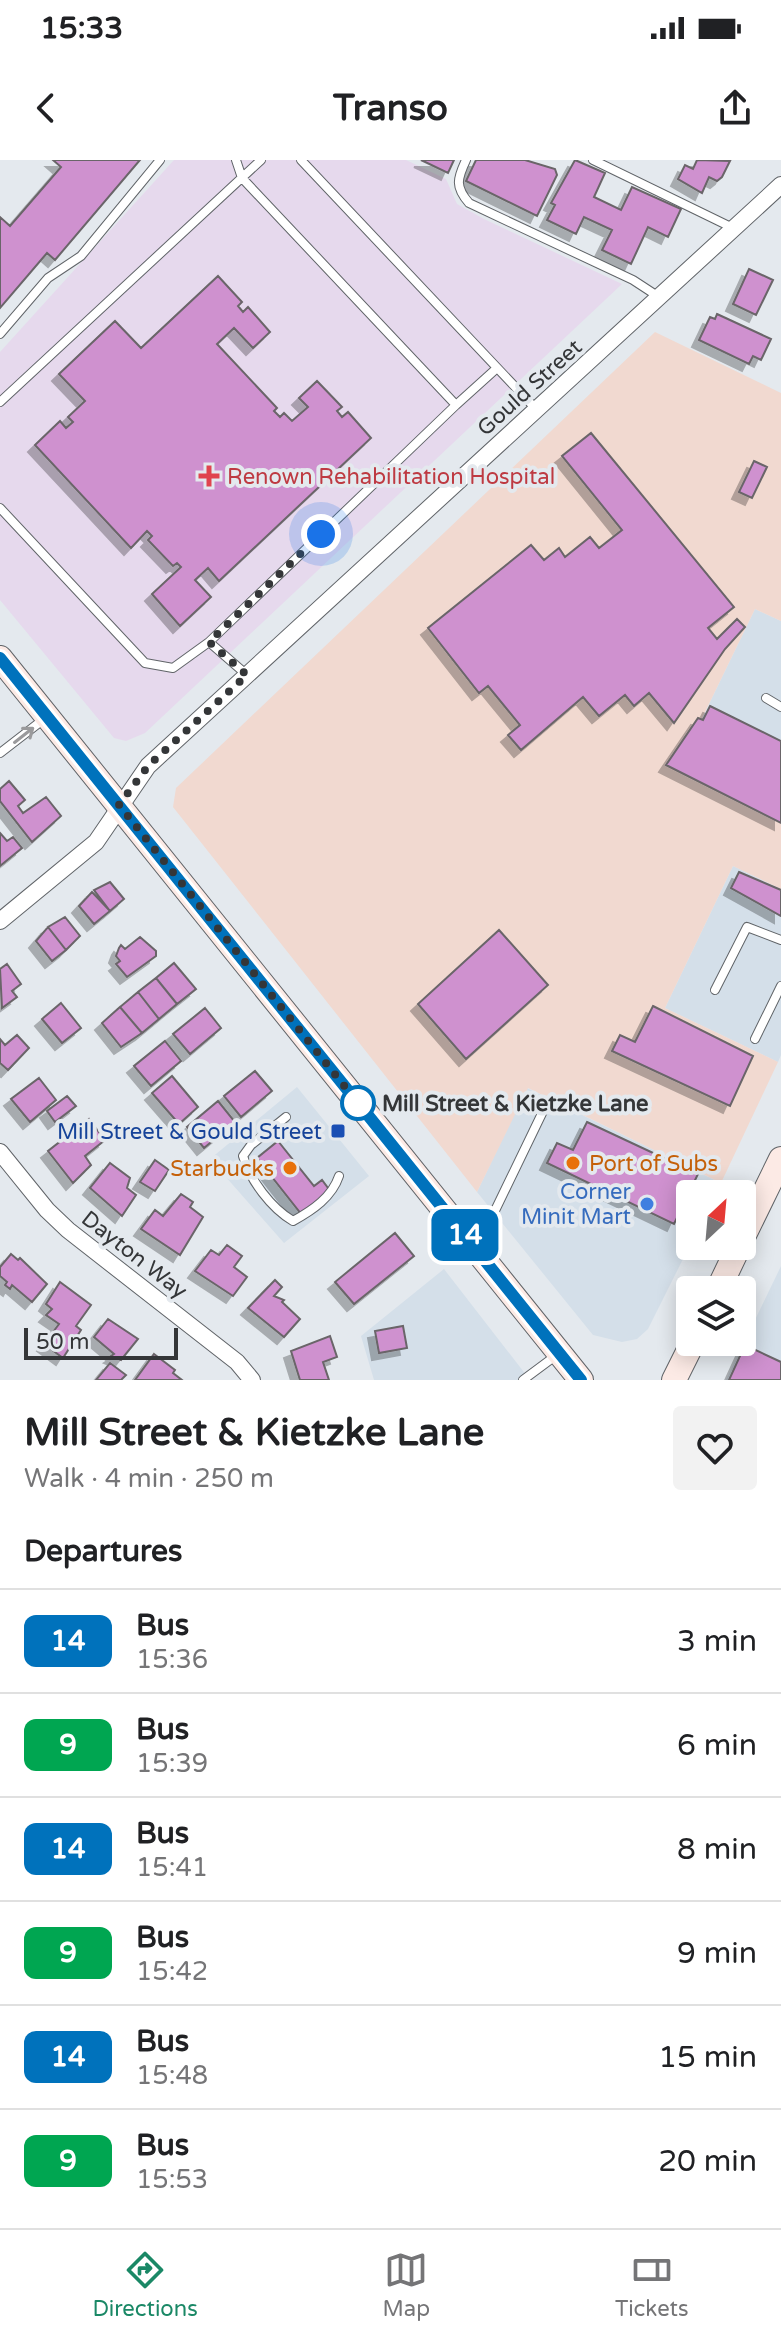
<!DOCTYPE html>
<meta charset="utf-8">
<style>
:root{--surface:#fff;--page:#f2f2f2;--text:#202124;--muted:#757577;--line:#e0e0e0;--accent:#1a8866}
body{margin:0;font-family:"Varela Round",sans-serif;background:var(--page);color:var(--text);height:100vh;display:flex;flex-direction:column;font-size:30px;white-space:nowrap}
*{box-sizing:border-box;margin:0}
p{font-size:26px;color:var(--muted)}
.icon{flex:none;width:44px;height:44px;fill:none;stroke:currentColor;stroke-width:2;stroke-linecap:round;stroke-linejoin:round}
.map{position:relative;height:1220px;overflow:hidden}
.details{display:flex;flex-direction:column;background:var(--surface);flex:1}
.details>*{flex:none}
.badge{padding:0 16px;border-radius:12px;font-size:28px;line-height:52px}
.needle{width:52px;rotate:26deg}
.buttons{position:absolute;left:676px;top:1020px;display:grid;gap:16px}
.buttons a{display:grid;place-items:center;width:80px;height:80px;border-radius:8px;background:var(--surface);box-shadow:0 4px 20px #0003;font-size:40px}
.scale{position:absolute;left:24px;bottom:20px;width:154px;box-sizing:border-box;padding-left:8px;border:4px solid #343638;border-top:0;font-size:22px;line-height:28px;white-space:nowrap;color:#343638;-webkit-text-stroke:6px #e4e9ee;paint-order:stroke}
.you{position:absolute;width:40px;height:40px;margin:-20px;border:6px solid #fff;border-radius:50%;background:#1a73e8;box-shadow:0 0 0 12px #1a73e833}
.map>.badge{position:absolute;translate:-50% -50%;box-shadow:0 0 0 4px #fff}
h2{padding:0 24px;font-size:30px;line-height:72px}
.round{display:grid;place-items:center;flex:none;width:84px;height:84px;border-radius:8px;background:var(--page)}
.summary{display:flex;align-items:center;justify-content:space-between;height:136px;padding:0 24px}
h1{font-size:38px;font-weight:700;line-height:60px}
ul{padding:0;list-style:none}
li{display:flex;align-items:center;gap:24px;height:104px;padding:0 24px;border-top:2px solid var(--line)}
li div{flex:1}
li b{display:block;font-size:30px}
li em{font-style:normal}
li .badge{min-width:88px;font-weight:700;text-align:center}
.status{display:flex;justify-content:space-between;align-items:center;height:56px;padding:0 40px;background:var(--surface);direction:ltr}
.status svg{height:22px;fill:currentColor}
header{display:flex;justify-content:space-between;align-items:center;height:104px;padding:0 24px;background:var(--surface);font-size:36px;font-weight:700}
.menu{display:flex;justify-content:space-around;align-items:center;height:112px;border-top:2px solid var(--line);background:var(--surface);font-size:22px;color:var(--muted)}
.menu a{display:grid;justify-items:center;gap:4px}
.menu .selected{color:var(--accent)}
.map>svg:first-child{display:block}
.built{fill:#d4dfe9}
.industrial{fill:#f1d9d0}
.medical{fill:#e6d9ed}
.building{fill:#cf91cf;stroke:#6a6569;stroke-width:2;filter:url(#shadow)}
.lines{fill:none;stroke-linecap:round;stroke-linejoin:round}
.service-casing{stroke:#606468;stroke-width:10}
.minor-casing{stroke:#606468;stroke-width:18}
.secondary-casing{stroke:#606468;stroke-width:26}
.service{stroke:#fff;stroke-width:8}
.minor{stroke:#fff;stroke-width:16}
.secondary{stroke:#fceae5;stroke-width:24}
.oneway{stroke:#9a9a9c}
.line-casing{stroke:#fff;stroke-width:18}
.line{stroke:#0072bc;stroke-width:12}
.walk{stroke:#343638;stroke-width:8;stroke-dasharray:0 14.4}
.health-dot{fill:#e0444e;stroke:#e4e9ee;stroke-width:3}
.stop-dot{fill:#fff;stroke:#0072bc;stroke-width:4}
.transit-dot{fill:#1a4fb4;stroke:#e4e9ee;stroke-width:3}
.food-dot{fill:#e8710a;stroke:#e4e9ee;stroke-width:3}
.shop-dot{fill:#3f7fe0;stroke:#e4e9ee;stroke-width:3}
.labels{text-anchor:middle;stroke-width:8;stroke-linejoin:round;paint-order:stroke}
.street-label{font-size:22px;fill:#343638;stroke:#e4e9ee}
.health-label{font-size:22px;fill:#be3a42;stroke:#e4e9ee;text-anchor:start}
.stop-label{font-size:22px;font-weight:bold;fill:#343638;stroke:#e4e9ee;text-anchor:start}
.transit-label{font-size:22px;fill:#164399;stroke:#e4e9ee;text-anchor:end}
.food-label{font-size:22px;fill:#c56008;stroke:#e4e9ee;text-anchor:start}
.shop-label{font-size:22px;fill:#366cbe;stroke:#e4e9ee;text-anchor:end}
</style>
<div class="status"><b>15:33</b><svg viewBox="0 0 49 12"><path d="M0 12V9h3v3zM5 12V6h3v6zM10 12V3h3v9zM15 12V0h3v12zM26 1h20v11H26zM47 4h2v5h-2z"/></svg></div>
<header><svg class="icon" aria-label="back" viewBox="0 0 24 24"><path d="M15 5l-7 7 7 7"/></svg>Transo<svg class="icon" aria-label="share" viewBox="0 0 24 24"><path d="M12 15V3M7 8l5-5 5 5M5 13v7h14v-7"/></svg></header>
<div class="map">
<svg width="781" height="1220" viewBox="0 0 781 1220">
<defs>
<filter id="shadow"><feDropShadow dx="-7" dy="7" stdDeviation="0" flood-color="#0004"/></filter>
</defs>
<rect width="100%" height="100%" fill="#e4e9ee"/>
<path class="built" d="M755 449 781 461V658L678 608Z
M733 706 781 729V895L778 902 665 848Z
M297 927 369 1016 284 1083 210 999Z
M527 928 721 1023 716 1034H690V1085L648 1169 637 1179 622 1182 593 1175 477 1032Z
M781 1106V1220H726Z
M444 1109 530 1220H374L361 1176Z"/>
<path class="industrial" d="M655 172 781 233V461L755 449 678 608 781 658V729L733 706 665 848 778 902 721 1023 528 928 477 1032 173 647 176 628Z"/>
<path class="medical" d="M174 0H406L446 19 457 44 484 59 622 124 145 573 126 581 114 578 0 440V192Z"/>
<path class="building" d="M53 0H140L55 100 47 93 0 148V57L10 66 61 7Z
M421 0H454L448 13Z
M476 0H525L555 9 557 15 537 56 466 21Z
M575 0 605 13 594 37 621 50 632 27 681 49 668 77 648 67 631 104 602 90 612 70 584 57 576 74 547 60 555 45 551 43Z
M697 0 730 1 722 17 717 21 709 17 702 33 678 19 685 5 693 9Z
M749 109 773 120 756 155 733 144Z
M218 116 242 142 238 146 243 152 248 147 270 172 253 188 234 168 217 184 277 248 274 251 280 257 284 253 292 261 308 247 299 238 317 221 342 247 337 251 342 257 348 252 371 278 219 421 208 408 195 420 211 437 180 466 152 434 181 407 177 403 173 406 148 380 152 376 147 371 131 388 35 285 60 261 66 268 73 262 68 257 85 241 59 214 115 161 141 188Z
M717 154 771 179 761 200 753 196 749 204 699 180 710 157 715 159Z
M591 273 734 447 708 468 717 479 737 459 745 467 725 489 674 563 649 533 634 546 625 535 599 556 583 537 521 590 508 575 520 565 488 526 479 533 428 468 531 385 544 400 559 388 565 397 590 377 599 388 622 370 562 296Z
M754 301 767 307 752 338 739 332Z
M710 546 781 581V663L666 605 698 558 703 560Z
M9 621 25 640 18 646 23 653 46 637 61 656 32 682 0 641V629Z
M0 673 7 681 13 677 22 688 0 706Z
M739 712 781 730V756L731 728Z
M110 722 124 739 110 751 94 730Z
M92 732 110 751 94 764 79 746Z
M65 757 80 776 66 790 48 767Z
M48 767 66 790 52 801 36 781Z
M499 770 548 825 466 899 418 844Z
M140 777 156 791V796L127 817 116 804 120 801 116 796 119 788 121 785 125 789Z
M174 803 196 829 177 844 156 818Z
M7 804 21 824 12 831 17 837 2 848 0 809Z
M156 818 177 844 159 859 138 832Z
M138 832 159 859 142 873 120 847Z
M61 843 81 868 62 883 42 859Z
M653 846 753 896 730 946 612 891 620 875 635 882Z
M120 847 142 873 121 887 102 863Z
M205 848 221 868 190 894 173 874Z
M17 875 29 888 8 910 0 903V879L5 885Z
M165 881 181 901 151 926 134 906Z
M255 911 272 931 241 957 224 936Z
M172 916 198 947 179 964 152 933Z
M39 918 56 940 30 962 11 939Z
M67 936 76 946 55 962 47 951Z
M218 941 235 962 204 988 187 967Z
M89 959 105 980 85 996 91 1005 73 1023 48 991Z
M587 962 698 1014 674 1064 547 1003 557 983 573 990Z
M278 981 314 1026 322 1020 331 1032 302 1055 257 998Z
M155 1000 169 1010 155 1031 140 1022Z
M110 1003 130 1018 127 1028 136 1035 122 1056 90 1028Z
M181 1034 193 1042 190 1047 203 1057 180 1095 141 1069 155 1050 163 1056Z
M395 1073 414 1096 354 1144 335 1122Z
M227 1085 242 1096 234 1107 247 1117 233 1136 195 1111 211 1090 219 1095Z
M11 1094 18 1100 20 1098 47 1124 32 1142 12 1125 10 1129 5 1125 7 1122 0 1116V1107Z
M275 1120 282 1127 274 1136 284 1140 282 1142 300 1159 284 1177 248 1148Z
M60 1122 91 1145 76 1166 81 1170 63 1198 44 1184 59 1164 46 1155 52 1149 46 1144Z
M108 1159 138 1179 121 1200 111 1196 114 1194 94 1177Z
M403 1166 407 1188 379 1193 375 1171Z
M330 1176 337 1197 323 1202 329 1220H300L291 1191Z
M745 1185 781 1202V1220H729Z
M154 1194 175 1210 173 1213 182 1220H135Z
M110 1203 126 1215 121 1220H96Z"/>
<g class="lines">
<g class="service-casing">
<path id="service" d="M236 0 242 18 456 245 497 208
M301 0 536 249
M466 0C457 19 455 27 469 43L633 120 659 137
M593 0 733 68
M0 174 48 118 81 96 160 0
M0 242 261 0
M0 348 145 503 173 508 209 482 247 515
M209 482 456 245
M766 538 781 547
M0 593 44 559
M715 830 747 767 781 780
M755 879 781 826
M286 957 251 985 243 996C250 1020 271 1048 293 1061 313 1050 332 1037 339 1016
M489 1063 547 943
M523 1220 558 1194"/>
</g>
<g class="minor-casing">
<path id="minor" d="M0 761 96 682 148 606 781 25
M0 992 47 1050 68 1070 237 1202 252 1220"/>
</g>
<g class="secondary-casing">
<path id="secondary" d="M0 498 581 1220
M742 1079 781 999
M718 1130 739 1086
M674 1220 693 1182"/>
</g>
<use href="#service" class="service"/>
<use href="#minor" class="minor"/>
<use href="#secondary" class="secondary"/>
</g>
<defs><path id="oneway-shaft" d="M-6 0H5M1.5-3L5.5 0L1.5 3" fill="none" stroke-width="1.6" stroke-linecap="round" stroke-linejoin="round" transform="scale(2)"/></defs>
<use class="oneway" href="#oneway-shaft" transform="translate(24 575) rotate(-38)"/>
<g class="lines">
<g class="line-casing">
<path id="line" d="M0 498 581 1220"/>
</g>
<use href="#line" class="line"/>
<path class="walk" d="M321 374 209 482 247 515 148 606 119 645 358 943"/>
</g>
<path class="health-dot" d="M205 304h8v8h8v8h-8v8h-8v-8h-8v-8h8z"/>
<circle class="stop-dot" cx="358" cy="943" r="16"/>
<rect class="transit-dot" x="330" y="963" width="16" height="16" rx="4"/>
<g class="food-dot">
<circle cx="573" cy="1003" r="8"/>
<circle cx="290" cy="1008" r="8"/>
</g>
<circle class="shop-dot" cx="647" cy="1044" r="8"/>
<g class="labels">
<g class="street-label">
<text transform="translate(529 227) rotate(-42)" y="8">Gould Street</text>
<text transform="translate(135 1094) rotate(38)" y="8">Dayton Way</text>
</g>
<g class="health-label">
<text x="227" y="324">Renown Rehabilitation Hospital</text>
</g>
<g class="stop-label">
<text x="382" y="951">Mill Street &amp; Kietzke Lane</text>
</g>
<g class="transit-label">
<text x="322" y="979">Mill Street &amp; Gould Street</text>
</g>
<g class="food-label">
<text x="589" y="1011">Port of Subs</text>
<text x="274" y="1016" text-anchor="end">Starbucks</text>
</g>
<g class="shop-label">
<text x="631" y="1039">Corner<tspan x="631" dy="25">Minit Mart</tspan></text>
</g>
</g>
</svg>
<div class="buttons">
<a><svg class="needle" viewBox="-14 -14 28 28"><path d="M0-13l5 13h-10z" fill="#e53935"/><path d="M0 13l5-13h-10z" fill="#757577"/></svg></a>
<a><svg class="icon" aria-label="layers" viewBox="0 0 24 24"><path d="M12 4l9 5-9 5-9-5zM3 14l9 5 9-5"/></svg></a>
</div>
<div class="scale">50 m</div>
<div class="you" style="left:321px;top:374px"></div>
<b class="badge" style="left:465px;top:1075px;background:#0072bc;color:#fff">14</b>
</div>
<section class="details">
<div class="summary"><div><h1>Mill Street &amp; Kietzke Lane</h1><p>Walk · 4 min · 250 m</p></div><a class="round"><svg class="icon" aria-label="heart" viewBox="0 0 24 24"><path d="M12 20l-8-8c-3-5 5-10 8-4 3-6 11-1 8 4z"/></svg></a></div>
<h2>Departures</h2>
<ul>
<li><span class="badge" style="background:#0072bc;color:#fff">14</span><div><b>Bus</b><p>15:36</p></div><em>3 min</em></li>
<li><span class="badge" style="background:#00a651;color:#fff">9</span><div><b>Bus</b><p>15:39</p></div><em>6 min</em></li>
<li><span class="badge" style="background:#0072bc;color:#fff">14</span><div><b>Bus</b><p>15:41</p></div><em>8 min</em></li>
<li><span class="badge" style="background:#00a651;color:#fff">9</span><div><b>Bus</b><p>15:42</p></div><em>9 min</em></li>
<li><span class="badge" style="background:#0072bc;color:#fff">14</span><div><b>Bus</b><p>15:48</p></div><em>15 min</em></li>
<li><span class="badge" style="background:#00a651;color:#fff">9</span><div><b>Bus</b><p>15:53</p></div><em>20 min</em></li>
</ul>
</section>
<nav class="menu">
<a class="selected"><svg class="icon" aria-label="directions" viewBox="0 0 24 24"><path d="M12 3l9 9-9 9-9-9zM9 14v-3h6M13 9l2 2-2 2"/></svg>Directions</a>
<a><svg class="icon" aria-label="map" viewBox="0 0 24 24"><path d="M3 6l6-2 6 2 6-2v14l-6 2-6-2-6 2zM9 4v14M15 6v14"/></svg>Map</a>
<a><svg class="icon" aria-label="tickets" viewBox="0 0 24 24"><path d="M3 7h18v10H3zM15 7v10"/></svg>Tickets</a>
</nav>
